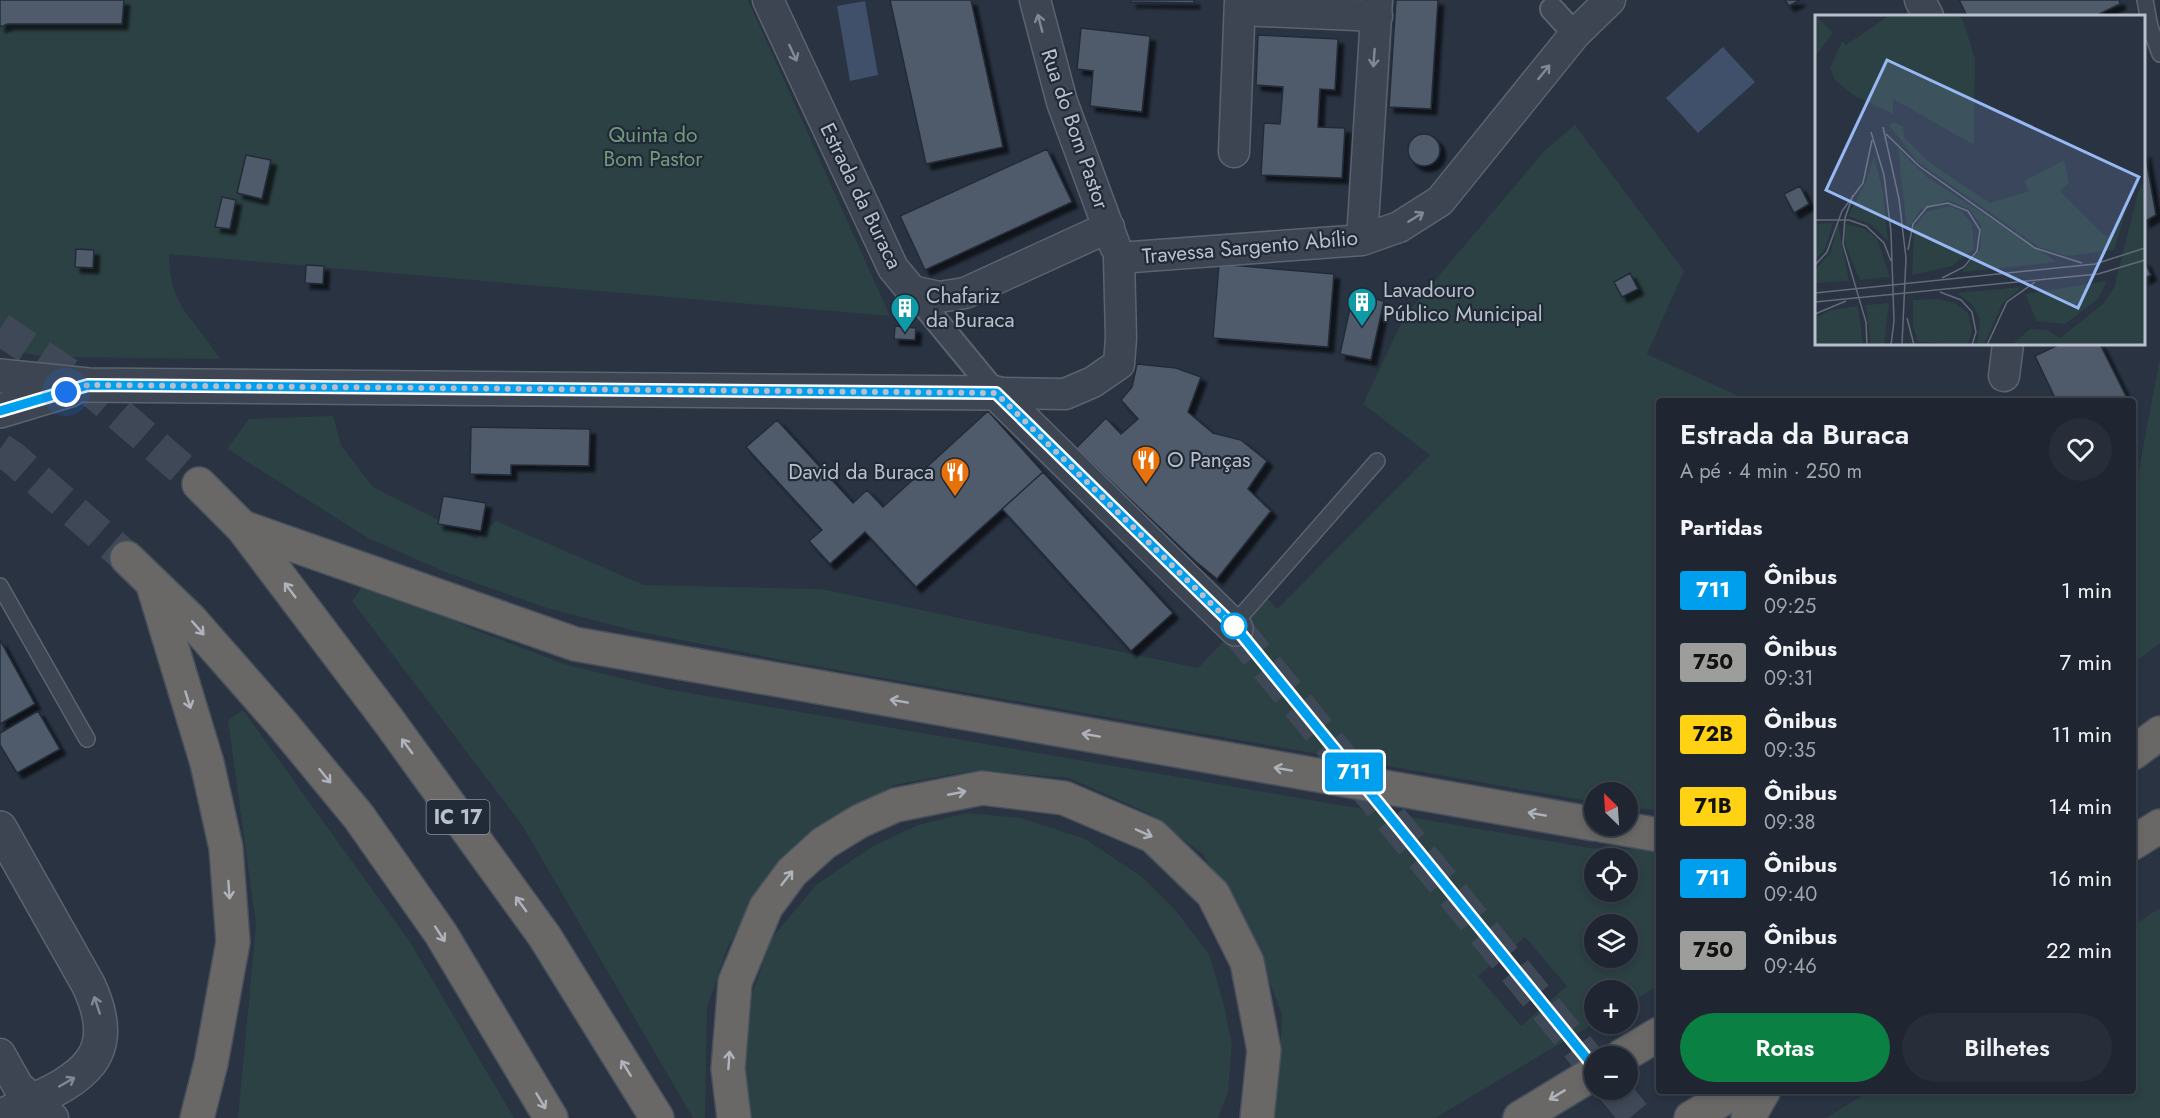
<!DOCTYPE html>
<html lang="pt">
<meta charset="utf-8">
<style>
:root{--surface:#1f2632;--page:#272e3a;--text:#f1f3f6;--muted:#a1a5ac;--line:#3c434d;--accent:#0b8043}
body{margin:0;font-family:Jost,sans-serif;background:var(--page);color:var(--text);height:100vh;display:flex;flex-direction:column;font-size:22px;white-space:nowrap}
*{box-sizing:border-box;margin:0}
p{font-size:20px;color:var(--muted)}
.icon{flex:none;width:33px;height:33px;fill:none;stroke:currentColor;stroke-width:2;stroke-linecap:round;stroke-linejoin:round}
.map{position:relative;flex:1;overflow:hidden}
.sheet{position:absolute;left:1656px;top:398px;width:480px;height:696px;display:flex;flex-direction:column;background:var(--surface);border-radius:6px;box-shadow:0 3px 9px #0003,0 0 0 2px var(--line)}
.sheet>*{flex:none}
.badge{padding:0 12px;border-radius:4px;font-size:21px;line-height:39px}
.needle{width:39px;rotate:335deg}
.buttons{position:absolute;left:1584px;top:782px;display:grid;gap:12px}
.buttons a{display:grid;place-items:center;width:54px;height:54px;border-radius:50%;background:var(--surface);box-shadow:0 3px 9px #0003,0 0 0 2px var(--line);font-size:30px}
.you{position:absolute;width:30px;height:30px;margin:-15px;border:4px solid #fff;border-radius:50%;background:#1a73e8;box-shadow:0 0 0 9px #1a73e833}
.map>.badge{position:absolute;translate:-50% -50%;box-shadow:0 0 0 3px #fff}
h2{padding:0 24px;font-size:22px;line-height:54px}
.round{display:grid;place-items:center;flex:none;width:63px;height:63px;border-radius:32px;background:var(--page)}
.headline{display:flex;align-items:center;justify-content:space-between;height:102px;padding:0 24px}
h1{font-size:28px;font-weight:600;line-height:45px}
.primary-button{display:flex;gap:12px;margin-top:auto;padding:12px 24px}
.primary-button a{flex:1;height:69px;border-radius:36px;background:var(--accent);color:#fff;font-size:24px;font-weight:600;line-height:69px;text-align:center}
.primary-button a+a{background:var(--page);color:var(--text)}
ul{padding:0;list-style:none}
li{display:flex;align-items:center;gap:18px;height:72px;padding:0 24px}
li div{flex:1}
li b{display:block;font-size:22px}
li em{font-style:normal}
li .badge{min-width:66px;font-weight:700;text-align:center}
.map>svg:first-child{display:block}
.green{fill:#2c4144;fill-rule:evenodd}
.water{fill:#40506a}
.building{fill:#4f5a6a;stroke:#232c39;stroke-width:1.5;filter:url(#shadow)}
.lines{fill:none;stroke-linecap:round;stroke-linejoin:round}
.tertiary-tunnel{stroke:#3f4857;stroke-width:33;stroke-dasharray:33 16;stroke-linecap:butt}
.trunk-tunnel{stroke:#3f4857;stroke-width:33;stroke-dasharray:33 16;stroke-linecap:butt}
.service-casing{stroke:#5b636f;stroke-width:18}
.pedestrian-casing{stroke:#5b636f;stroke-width:26}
.minor-casing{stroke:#5b636f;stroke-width:33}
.tertiary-casing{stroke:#5b636f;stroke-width:36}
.trunk-casing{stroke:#47505c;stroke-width:36}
.service{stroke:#3d4552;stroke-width:15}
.pedestrian{stroke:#3d4552;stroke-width:22}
.minor{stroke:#3d4552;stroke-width:30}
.tertiary{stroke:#3d4552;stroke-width:33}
.trunk{stroke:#696866;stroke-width:33}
.oneway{stroke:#828995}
.oneway2{stroke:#aeb3bc}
.line-casing{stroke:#fff;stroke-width:14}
.line{stroke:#009fee;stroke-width:9}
.walk{stroke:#bac0cb;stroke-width:6;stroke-dasharray:0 10.8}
.stop-dot{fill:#fff;stroke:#009fee;stroke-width:3}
.labels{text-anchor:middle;stroke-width:4.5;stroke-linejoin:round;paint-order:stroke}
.shield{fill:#212a37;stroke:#8c939f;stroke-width:1.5}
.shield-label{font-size:20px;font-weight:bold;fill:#bac0cb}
.street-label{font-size:21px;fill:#bac0cb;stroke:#212a37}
.park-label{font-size:21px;fill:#729b7d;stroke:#212a37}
.poi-label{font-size:21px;fill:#bac0cb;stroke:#212a37;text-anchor:start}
.inset-road{fill:none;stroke:#636b79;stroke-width:1.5}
.view{fill:#97b8f3;fill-opacity:0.15;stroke:#97b8f3;stroke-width:3}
.inset-edge{fill:none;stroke:#bac0cb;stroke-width:3}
</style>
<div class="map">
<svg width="2160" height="1118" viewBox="0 0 2160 1118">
<defs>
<filter id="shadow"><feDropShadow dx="5.5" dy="5.5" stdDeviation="1.5" flood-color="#0009"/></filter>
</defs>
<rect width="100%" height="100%" fill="#293342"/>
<path class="green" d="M0 0H748L890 316 169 254C169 308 195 318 220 359L63 357 34 355 0 346Z
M1575 125 1684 271 1647 354 1747 400H1659V811L1628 807V792H1594V802L798 663 635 631 547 608 445 572 368 538 227 449 249 419 333 416 341 445 373 487 476 539 496 521 644 585 821 589 1198 668 1266 597 1277 609 1430 455 1363 404 1404 317 1545 150Z
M2160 358V643L2133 664V501Z
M366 581 475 630 567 665 666 689 1590 848 1659 850V985L1628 1004V990H1594L1595 1023 1435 1118H1272L1279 1077 1282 1014 1249 931 1203 854 1146 812 1069 778 976 770 894 785 823 826 761 889 727 948 707 1008 705 1118H693L522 825 352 601ZM1594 858H1628V891H1594ZM1594 924H1628V957H1594ZM1525 937 1567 986 1521 1026 1478 976Z
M243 710 410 942 514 1118H238L256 925 228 720Z
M967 813 1021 818 1085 839 1142 877 1175 910 1209 954 1224 1005 1232 1045 1228 1092 1218 1118H751L746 1094V1012L771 939 816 885 873 846 918 825Z
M2160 908V1118H1826L1870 1091 2133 1090V925Z"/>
<path class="water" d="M865 1 878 75 850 81 837 6Z
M1723 47 1755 82 1698 133 1666 98Z"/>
<path class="building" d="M0 0H124L122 24H8L0 27Z
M890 0H971L1003 147 926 164Z
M1131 0H1194V3L1131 2Z
M1396 0H1438L1431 109 1389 107Z
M1785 0H1800L1789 6Z
M1959 0H2119L2120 4 2095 16H1967Z
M1081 28 1150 36 1142 112 1090 106 1093 71 1077 69Z
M1258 35 1338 39 1335 90 1320 89 1318 127 1345 128 1342 178 1261 175 1264 123 1280 124 1283 87 1256 85Z
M1408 150a16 16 0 1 1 32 0a16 16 0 1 1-32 0Z
M1047 149 1072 202 925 270 900 216Z
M2145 152 2156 215 2144 222V153Z
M246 155 271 160 262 199 237 193Z
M1800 186 1809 204 1794 213 1784 194Z
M222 197 236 200 230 229 215 227Z
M76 249 94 250 93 268 75 267Z
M2144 260 2151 275 2144 279Z
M1219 264 1334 274 1328 347 1213 338Z
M306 265 324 266 323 284 305 283Z
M1630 273 1638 289 1622 297 1614 282Z
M1353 294 1384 301 1371 360 1340 354Z
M895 326 916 328 915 340 894 339Z
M2060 344H2100L2128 400H2056L2035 356Z
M1137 364 1176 368 1201 377 1188 412 1213 433 1241 440 1267 461 1248 489 1271 511 1217 579 1195 561 1076 448 1106 418 1121 434 1138 419 1121 400 1132 387Z
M988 411 1043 472 916 587 865 532 830 564 809 541 822 530 746 447 777 420 853 503 867 490 883 507Z
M471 427 590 429 589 466 511 465V475L470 474Z
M1043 472 1173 613 1131 651 1002 509Z
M443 496 486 503 481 531 438 524Z
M0 640 35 704 0 724Z
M38 711 60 749 17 773 0 745V733Z"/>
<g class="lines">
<path class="tertiary-tunnel" d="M1236 629 1594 1067
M1613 1089 1637 1118"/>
<path class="trunk-tunnel" d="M0 329 89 388 199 484
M0 449 13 458 127 558"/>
<g class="service-casing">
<path id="service" d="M2145 0 2150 27 2160 54
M0 586 87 739
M1233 625 1377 461"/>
</g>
<g class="pedestrian-casing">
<path id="pedestrian" d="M1552 9 1575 34
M912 291 996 393"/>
</g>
<g class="minor-casing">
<path id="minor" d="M768 0 893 268 912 291 939 297 965 293 1109 227
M1035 0 1062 102 1115 246
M1920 0 1928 16
M1240 10 1377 16
M1234 152 1240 0
M1362 240 1377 0
M2004 376 2008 344
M996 393 1065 394 1093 382 1119 364 1121 338 1119 258 1362 240 1399 227 1440 201 1575 34 1610 0
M0 1054 18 1086 53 1118"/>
</g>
<g class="tertiary-casing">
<path id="tertiary" d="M0 376 88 385 996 393 1236 629
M0 411 70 390
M0 828 88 984C129 1070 63 1084 0 1117"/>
</g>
<g class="trunk-casing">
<path id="trunk" d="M199 484 242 527 388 720 545 937 657 1118
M242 527 575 644 1594 824
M127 558 191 620 284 726 359 817 441 934 551 1118
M153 585 207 763 226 848 233 942 211 1063 197 1118
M2133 753 2160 733
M1601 825 1659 835
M2133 843 2160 826
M1622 1056 1659 1034
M734 1118 728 1069 735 982 766 907 792 872 824 843 860 821 896 805 982 788 1064 798 1153 836 1213 894 1247 962 1264 1050 1257 1118
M1520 1118 1594 1073
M1691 1118 1738 1090
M1748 1118 1764 1090"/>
</g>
<use href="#service" class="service"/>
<use href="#pedestrian" class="pedestrian"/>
<use href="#minor" class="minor"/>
<use href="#tertiary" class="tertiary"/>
<use href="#trunk" class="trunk"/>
</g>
<defs><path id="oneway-shaft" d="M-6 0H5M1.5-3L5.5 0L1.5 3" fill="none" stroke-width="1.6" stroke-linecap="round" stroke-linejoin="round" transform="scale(1.5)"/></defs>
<g class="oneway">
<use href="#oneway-shaft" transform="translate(1040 23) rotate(-105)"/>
<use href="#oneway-shaft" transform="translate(793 53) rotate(65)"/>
<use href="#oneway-shaft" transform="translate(1374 58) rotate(94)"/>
<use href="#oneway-shaft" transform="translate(1544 72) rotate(-51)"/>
<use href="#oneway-shaft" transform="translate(1416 217) rotate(-32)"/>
<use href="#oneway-shaft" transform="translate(97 1005) rotate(-108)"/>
<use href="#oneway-shaft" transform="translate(67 1082) rotate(-30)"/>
</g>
<g class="oneway2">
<use href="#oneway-shaft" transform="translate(290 590) rotate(-127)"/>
<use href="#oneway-shaft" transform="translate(198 628) rotate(49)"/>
<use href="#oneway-shaft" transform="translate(188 700) rotate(73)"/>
<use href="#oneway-shaft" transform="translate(899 701) rotate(-170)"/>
<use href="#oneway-shaft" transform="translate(1091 735) rotate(-170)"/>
<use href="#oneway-shaft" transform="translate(407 746) rotate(-126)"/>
<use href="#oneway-shaft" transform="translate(1283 769) rotate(-170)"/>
<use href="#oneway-shaft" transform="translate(325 776) rotate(51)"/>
<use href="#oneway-shaft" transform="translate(957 793) rotate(-11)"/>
<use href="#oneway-shaft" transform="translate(1537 814) rotate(-170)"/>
<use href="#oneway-shaft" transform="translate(1144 833) rotate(24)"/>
<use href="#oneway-shaft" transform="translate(787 878) rotate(-52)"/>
<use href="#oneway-shaft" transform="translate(229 890) rotate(86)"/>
<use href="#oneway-shaft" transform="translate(521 904) rotate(-126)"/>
<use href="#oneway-shaft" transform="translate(440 934) rotate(57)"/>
<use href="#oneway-shaft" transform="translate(729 1060) rotate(-86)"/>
<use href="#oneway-shaft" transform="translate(626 1068) rotate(-122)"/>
<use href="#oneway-shaft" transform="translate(1557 1095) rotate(149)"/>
<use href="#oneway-shaft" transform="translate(541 1101) rotate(59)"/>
</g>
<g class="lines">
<g class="line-casing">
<path id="line" d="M0 411 88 385 996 393 1236 628 1594 1067"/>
</g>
<use href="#line" class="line"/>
<path class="walk" d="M66 392 88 385 996 393 1234 626"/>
</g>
<defs>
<g id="building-pin" transform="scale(1.5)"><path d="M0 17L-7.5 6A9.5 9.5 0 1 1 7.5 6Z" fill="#0f9aa8" stroke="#212a37"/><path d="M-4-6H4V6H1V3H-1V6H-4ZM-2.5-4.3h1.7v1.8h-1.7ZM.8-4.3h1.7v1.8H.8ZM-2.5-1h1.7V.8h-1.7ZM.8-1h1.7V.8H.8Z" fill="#fff"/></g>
<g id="restaurant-pin" transform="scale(1.5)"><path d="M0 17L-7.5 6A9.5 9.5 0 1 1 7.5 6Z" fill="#e8710a" stroke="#212a37"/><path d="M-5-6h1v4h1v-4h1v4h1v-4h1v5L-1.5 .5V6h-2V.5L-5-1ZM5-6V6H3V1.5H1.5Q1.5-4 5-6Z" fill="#fff"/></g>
</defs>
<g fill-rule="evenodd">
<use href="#building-pin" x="1362" y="302"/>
<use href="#building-pin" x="905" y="308"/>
<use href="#restaurant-pin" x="1146" y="460"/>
<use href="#restaurant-pin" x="955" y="472"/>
</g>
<circle class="stop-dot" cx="1234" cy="626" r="12"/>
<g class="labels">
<rect class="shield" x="426.5" y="800" width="63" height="34" rx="4.5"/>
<g class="shield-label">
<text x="458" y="824">IC 17</text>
</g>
<g class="street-label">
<text transform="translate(1075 129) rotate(71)" y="7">Rua do Bom Pastor</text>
<text transform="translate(861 196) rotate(64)" y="7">Estrada da Buraca</text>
<text transform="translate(1250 247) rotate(-5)" y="7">Travessa Sargento Abílio</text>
</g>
<g class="park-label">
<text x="653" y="142">Quinta do<tspan x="653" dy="24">Bom Pastor</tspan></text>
</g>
<g class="poi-label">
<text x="1383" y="297">Lavadouro<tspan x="1383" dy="24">Público Municipal</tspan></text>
<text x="926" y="303">Chafariz<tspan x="926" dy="24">da Buraca</tspan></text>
<text x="1167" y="467">O Panças</text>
<text x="934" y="479" text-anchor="end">David da Buraca</text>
</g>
</g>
<g transform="translate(1815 15)">
<rect width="330" height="330" fill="#293342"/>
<path d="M0 0 18 18 3 38 0 37ZM75 0H144L149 8 160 44 159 130 78 84V99L38 80 20 65 15 53 27 26 31 30ZM78 107 88 111 89 122 115 148 175 188 214 176 209 166 249 145 254 168 245 176 288 219 293 221 311 196 299 235 252 241 224 232 102 146 74 110ZM83 133 112 162 242 247 147 257 166 233V210L154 194 133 185 105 195 92 216ZM59 141 68 177 73 226 55 209 33 201 51 167ZM330 164V330H197L215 314 232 315 245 323 288 289 299 273 323 178ZM134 191 146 196 157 209 159 234 137 251 97 260 99 213 111 197ZM18 208 10 234 0 245V209ZM23 208 34 266 0 268V255L16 237ZM30 209 48 213 62 224 75 262 45 265 30 229ZM292 266 283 284 250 309 222 306 210 279ZM207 272 187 289 169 330H162L165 305 158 290 142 278ZM123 284 140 288 153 298 157 316 153 330 103 327 98 311V285ZM74 288 69 330H56L51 290ZM43 291 48 330H0L2 302 16 295Z" fill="#2c4144"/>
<path class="inset-road" d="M68 112 84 184 91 243 87 330M56 117 69 160 76 217 79 306 76 330M71 119 104 151 220 233 267 248M38 180 30 203 28 229 51 307 52 330M0 205H34L51 211 69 228 76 246M93 235 98 209 112 192 133 188 153 196 165 215 162 236 149 252 127 263M0 250 12 237 27 196 48 168 57 125M125 277 146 285 157 297 161 317 157 330M0 278 280 249 330 233M0 287 283 259 330 245M0 299 31 286M92 303 99 330M172 330 192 287 220 267"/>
<path class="view" d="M72 45 324 162 263 293 11 175Z"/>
<rect width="330" height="330" class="inset-edge"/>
</g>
</svg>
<div class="buttons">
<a><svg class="needle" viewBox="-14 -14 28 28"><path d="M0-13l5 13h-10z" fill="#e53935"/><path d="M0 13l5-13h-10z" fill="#a1a5ac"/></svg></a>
<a><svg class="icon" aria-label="locate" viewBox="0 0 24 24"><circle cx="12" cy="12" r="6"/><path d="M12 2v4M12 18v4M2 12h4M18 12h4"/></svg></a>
<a><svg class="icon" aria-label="layers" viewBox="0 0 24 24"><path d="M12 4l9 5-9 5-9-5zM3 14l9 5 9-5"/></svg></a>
<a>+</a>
<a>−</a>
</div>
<div class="you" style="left:66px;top:392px"></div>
<b class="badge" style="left:1354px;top:772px;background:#009fee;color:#fff">711</b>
<section class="sheet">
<div class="headline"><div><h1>Estrada da Buraca</h1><p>A pé · 4 min · 250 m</p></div><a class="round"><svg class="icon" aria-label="heart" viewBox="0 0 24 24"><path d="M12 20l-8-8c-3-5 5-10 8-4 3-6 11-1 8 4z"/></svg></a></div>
<h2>Partidas</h2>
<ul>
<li><span class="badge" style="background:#009fee;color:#fff">711</span><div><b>Ônibus</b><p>09:25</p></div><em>1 min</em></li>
<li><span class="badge" style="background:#9d9d9c;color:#111">750</span><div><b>Ônibus</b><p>09:31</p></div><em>7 min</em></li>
<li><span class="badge" style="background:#ffd214;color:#111">72B</span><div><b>Ônibus</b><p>09:35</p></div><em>11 min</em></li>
<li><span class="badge" style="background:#ffd214;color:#111">71B</span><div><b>Ônibus</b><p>09:38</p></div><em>14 min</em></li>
<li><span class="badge" style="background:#009fee;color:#fff">711</span><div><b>Ônibus</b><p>09:40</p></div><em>16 min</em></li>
<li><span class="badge" style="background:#9d9d9c;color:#111">750</span><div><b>Ônibus</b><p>09:46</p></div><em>22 min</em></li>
</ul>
<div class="primary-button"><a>Rotas</a><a>Bilhetes</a></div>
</section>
</div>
